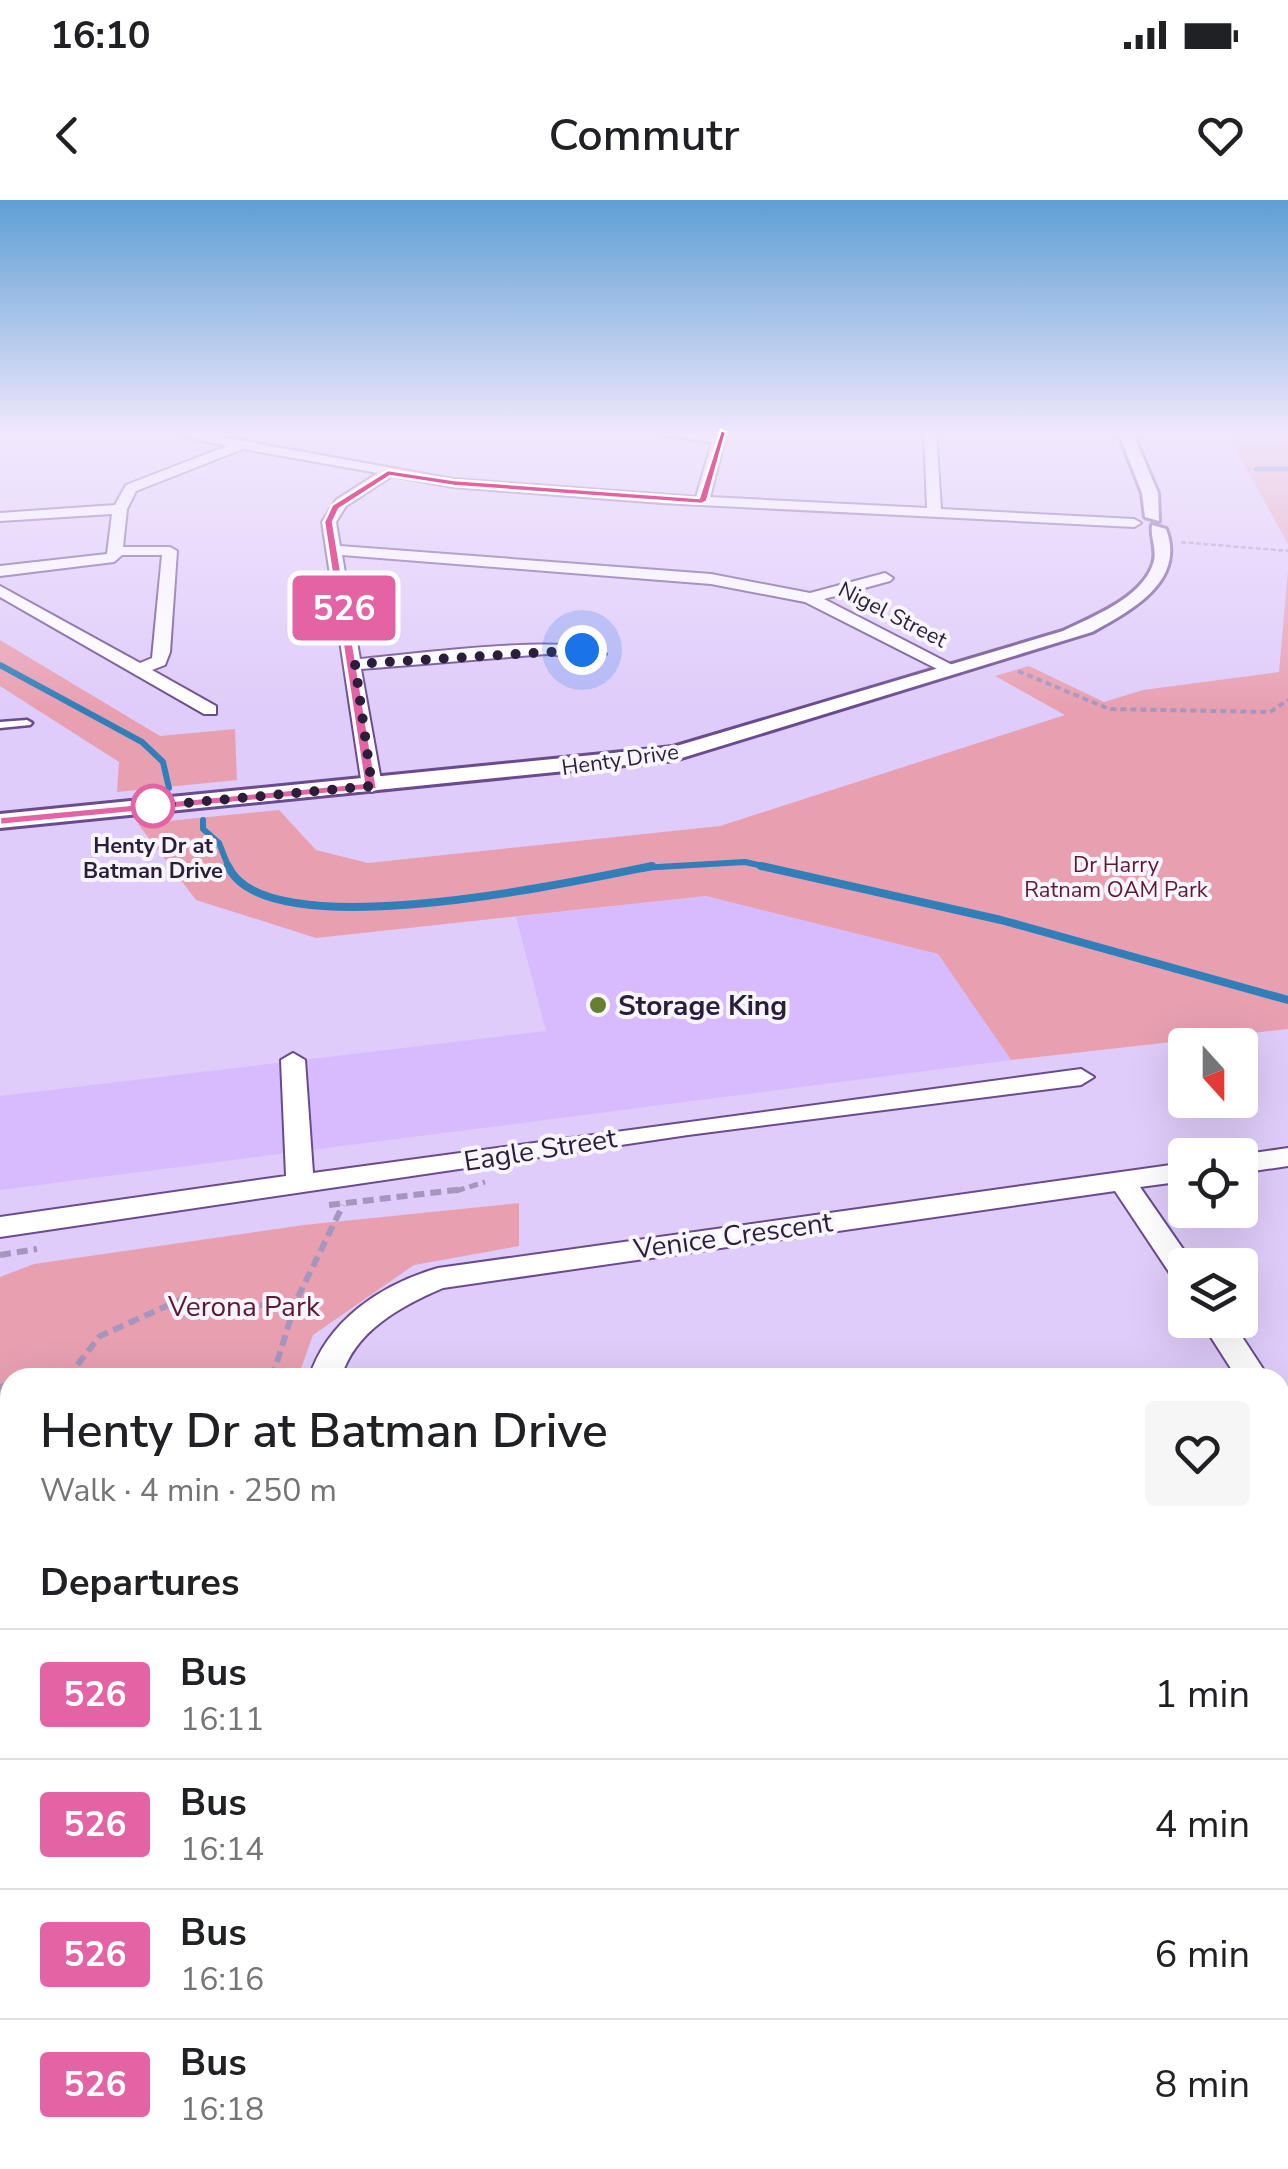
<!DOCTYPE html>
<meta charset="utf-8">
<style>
:root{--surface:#fff;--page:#f6f6f6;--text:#202124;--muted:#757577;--line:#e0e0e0}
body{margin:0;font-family:"Nunito Sans",sans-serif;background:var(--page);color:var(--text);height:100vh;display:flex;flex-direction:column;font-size:38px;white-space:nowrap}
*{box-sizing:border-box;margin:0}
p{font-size:32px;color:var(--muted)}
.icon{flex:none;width:55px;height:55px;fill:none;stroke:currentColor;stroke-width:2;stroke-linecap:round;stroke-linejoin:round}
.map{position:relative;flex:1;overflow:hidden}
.side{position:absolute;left:0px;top:1168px;width:1290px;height:802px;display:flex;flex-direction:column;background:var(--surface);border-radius:30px 30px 0 0;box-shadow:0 10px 40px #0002}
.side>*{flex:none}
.badge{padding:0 20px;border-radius:8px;font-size:35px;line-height:65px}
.needle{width:65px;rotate:159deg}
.controls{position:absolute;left:1168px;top:828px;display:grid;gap:20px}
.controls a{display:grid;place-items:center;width:90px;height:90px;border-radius:10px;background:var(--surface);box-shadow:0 10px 40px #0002;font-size:50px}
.you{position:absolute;width:50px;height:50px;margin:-25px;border:8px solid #fff;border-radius:50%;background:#1a73e8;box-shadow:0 0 0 15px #1a73e833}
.map>.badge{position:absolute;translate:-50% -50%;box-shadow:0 0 0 5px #fff}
h2{padding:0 40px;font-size:38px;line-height:90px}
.round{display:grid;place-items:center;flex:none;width:105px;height:105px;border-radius:10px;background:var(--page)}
.head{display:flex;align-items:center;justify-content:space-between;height:170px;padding:0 40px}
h1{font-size:48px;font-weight:600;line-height:75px}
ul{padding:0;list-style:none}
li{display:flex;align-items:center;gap:30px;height:130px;padding:0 40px;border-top:2px solid var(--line)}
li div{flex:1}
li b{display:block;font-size:38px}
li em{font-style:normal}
li .badge{min-width:110px;font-weight:700;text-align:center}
.status{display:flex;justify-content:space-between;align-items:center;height:70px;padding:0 50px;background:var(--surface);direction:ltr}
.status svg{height:28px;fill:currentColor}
header{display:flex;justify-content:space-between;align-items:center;height:130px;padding:0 40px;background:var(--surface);font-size:45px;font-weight:600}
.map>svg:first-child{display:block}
.built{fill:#d7bbfe}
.green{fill:#e8a0b1}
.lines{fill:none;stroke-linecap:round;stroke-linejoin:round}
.stream-far2{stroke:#307fb8;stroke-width:5}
.stream-far1{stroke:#307fb8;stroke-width:6}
.stream{stroke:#307fb8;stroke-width:8}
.service-casing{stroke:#6a4b8e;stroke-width:5}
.minor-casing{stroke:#6a4b8e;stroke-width:4}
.tertiary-casing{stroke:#6a4b8e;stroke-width:6}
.path-far4{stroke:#a695bd;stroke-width:2.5;stroke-dasharray:5 2.5;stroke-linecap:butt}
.path-far3{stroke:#a695bd;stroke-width:4;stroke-dasharray:6 4;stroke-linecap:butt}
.path-far2{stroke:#a695bd;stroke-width:5;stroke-dasharray:9 5;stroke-linecap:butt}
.path-far1{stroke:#a695bd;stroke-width:6;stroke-dasharray:11 6;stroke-linecap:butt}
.path{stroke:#a695bd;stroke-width:8;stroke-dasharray:15 8;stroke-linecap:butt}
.service{fill:#fff;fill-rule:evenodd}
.minor{fill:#fff;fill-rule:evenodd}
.tertiary{fill:#fff;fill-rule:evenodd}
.line{fill:#e463a4;stroke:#fff;stroke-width:2.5}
.walk{stroke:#2b1e3b;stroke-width:10;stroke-dasharray:0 18}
.stop-dot{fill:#fff;stroke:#e463a4;stroke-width:5}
.poi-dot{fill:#677f31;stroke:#f8f5fd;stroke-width:4}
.labels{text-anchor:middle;stroke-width:8;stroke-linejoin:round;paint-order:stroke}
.far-street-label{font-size:22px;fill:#2b1e3b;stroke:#f8f5fd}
.far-stop-label{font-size:22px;font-weight:bold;fill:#2b1e3b;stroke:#f8f5fd}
.far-park-label{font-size:22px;fill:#611932;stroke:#f8f5fd}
.poi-label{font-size:28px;font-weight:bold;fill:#2b1e3b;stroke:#f8f5fd;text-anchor:start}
.street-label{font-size:28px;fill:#2b1e3b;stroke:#f8f5fd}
.park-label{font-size:28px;fill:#611932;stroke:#f8f5fd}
</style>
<div class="status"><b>16:10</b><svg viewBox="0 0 49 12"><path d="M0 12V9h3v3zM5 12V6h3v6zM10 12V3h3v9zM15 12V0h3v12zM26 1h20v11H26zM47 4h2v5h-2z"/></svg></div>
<header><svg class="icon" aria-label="back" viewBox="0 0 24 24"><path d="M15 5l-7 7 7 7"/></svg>Commutr<svg class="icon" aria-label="heart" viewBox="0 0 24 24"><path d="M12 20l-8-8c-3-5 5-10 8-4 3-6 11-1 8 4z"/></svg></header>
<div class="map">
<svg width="1288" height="1969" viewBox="0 0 1288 1969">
<rect width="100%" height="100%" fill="#dfccfa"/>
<path class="built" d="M706 696 938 754 1011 860 0 990V896L546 831 516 717Z"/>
<path class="green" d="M1226 232H1288V344Z
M1288 370V829L1011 860 938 754 706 696 316 738 196 700 138 624 279 610 316 650 368 663 720 626 1065 515 995 476 1029 466 1104 502 1143 490 1279 472Z
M0 440 160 536 235 529 237 580 117 592 119 562 0 486Z
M519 1003V1046L414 1065 313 1135 298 1177 10 1178V1437L0 1439V1077L34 1064 304 1025Z"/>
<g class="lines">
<path class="stream-far2" d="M1256 269H1288"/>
<path class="stream-far1" d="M0 465 142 542 163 562 169 588
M203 620V629L219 643 229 668
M640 668 745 662 772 668"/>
<path class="stream" d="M228 666C265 750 577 681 652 666
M761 666 1001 720 1288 800"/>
<g class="service-casing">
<path id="service" d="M27 520 32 523 30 525 0 528V522Z"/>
</g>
<g class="minor-casing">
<path id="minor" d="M166 232H194L453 279 696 297 712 242 639 232H727L710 297 927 308 924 232H936L941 309 1134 319 1141 323 1134 327 661 303 453 287 392 276 346 306 336 322 340 346 711 374 810 393 885 373 893 378 890 381 824 399 964 471 949 475 805 402 711 384 342 355 360 459C404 455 577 432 606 454L598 459 546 454 361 469 382 586 372 592 362 586 322 322 336 300 378 273 243 249 136 291 127 309 123 347H170L177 351 170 452 165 465 152 470 216 506V514H204L0 397V386L140 463 152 458 162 355H122L114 362 0 376V366L107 354 112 314 0 321V313L115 305 126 285 227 246Z
M293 853 305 860 313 973 1081 869 1094 877 1081 885 688 935 0 1037V1017L286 976 281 860Z
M1288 948V966L1240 973V955Z
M1185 963V981L1140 987 1194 1065H1185V1084L1175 1081 1115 991 443 1088C401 1106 354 1131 341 1178H309C327 1120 382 1084 438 1068Z
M1200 1120H1231L1269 1178H1237Z
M1280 1205 1288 1207V1242L1280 1239Z
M1288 1679V1721L1280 1723V1681Z
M42 1960H127L123 1969H38Z
M1048 1960H1096L1099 1969H1051Z"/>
</g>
<g class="tertiary-casing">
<path id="tertiary" d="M1118 232H1132L1158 293 1159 321 1145 317 1142 293Z
M1152 325 1166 329C1186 381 1132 410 1092 432L675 560 0 628V614L673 547 1063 431C1092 417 1142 398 1153 364 1158 350 1150 338 1152 325Z"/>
</g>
<path class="path-far4" d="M1181 342 1288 351"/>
<path class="path-far3" d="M1018 471 1109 509 1270 512 1288 500"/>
<path class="path-far2" d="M456 991 485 982"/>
<path class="path-far1" d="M329 1005 464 989
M0 1055 37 1049
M1172 1097 1185 1117
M67 1178 100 1136 180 1100 294 1107
M272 1178 296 1101 343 1005
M0 1187 10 1185
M1280 1274 1288 1273
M0 1329 10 1306
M0 1345H10"/>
<path class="path" d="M1280 1653 1288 1652
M1280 1751 1288 1750
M0 1929 10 1927
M1024 1960 1027 1969
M304 1969 344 1960"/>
<use href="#service" class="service"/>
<use href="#minor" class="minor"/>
<use href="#tertiary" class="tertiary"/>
</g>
<linearGradient id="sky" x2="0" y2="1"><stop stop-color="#5e9fd5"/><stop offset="0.46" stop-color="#f1e8fd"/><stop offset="1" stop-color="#f1e8fd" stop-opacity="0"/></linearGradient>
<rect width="1288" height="508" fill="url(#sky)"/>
<path class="line" d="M721 230 726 232 707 301 702 304 454 286 390 276 339 309 333 322 377 589 0 625V617L364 583 324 322 332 305 388 270 454 280 699 298Z"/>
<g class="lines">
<path class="walk" d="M153 606 372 586 355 464 582 450"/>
</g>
<circle class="stop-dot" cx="153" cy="606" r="20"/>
<circle class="poi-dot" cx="598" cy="805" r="10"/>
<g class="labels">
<g class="far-street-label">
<text transform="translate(893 414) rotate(27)" y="8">Nigel Street</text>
<text transform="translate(620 559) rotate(-8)" y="8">Henty Drive</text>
</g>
<g class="far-stop-label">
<text x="153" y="653">Henty Dr at<tspan x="153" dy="25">Batman Drive</tspan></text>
</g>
<g class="far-park-label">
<text x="1116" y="672">Dr Harry<tspan x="1116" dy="25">Ratnam OAM Park</tspan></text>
</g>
<g class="poi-label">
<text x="618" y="815">Storage King</text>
</g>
<g class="street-label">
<text transform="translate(540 949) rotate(-9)" y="10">Eagle Street</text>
<text transform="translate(733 1035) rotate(-8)" y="10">Venice Crescent</text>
</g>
<g class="park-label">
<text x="244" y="1116">Verona Park</text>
</g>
</g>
</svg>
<div class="controls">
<a><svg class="needle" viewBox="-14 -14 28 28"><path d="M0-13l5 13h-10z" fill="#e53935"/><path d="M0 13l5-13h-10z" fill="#757577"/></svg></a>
<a><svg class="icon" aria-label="locate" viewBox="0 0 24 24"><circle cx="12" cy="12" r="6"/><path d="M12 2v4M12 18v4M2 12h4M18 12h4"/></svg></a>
<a><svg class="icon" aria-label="layers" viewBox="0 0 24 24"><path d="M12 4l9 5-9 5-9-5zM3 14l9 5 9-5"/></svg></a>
</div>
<div class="you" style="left:582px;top:450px"></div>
<b class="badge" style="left:344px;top:408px;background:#e463a4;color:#fff">526</b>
<section class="side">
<div class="head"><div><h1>Henty Dr at Batman Drive</h1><p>Walk · 4 min · 250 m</p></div><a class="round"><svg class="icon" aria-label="heart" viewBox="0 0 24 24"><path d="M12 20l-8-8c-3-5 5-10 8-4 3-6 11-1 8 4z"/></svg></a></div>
<h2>Departures</h2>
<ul>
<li><span class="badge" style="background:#e463a4;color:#fff">526</span><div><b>Bus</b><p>16:11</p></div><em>1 min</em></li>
<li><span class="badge" style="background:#e463a4;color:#fff">526</span><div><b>Bus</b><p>16:14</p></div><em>4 min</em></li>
<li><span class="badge" style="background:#e463a4;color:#fff">526</span><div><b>Bus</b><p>16:16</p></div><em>6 min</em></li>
<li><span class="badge" style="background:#e463a4;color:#fff">526</span><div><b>Bus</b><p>16:18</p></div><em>8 min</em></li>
</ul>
</section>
</div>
